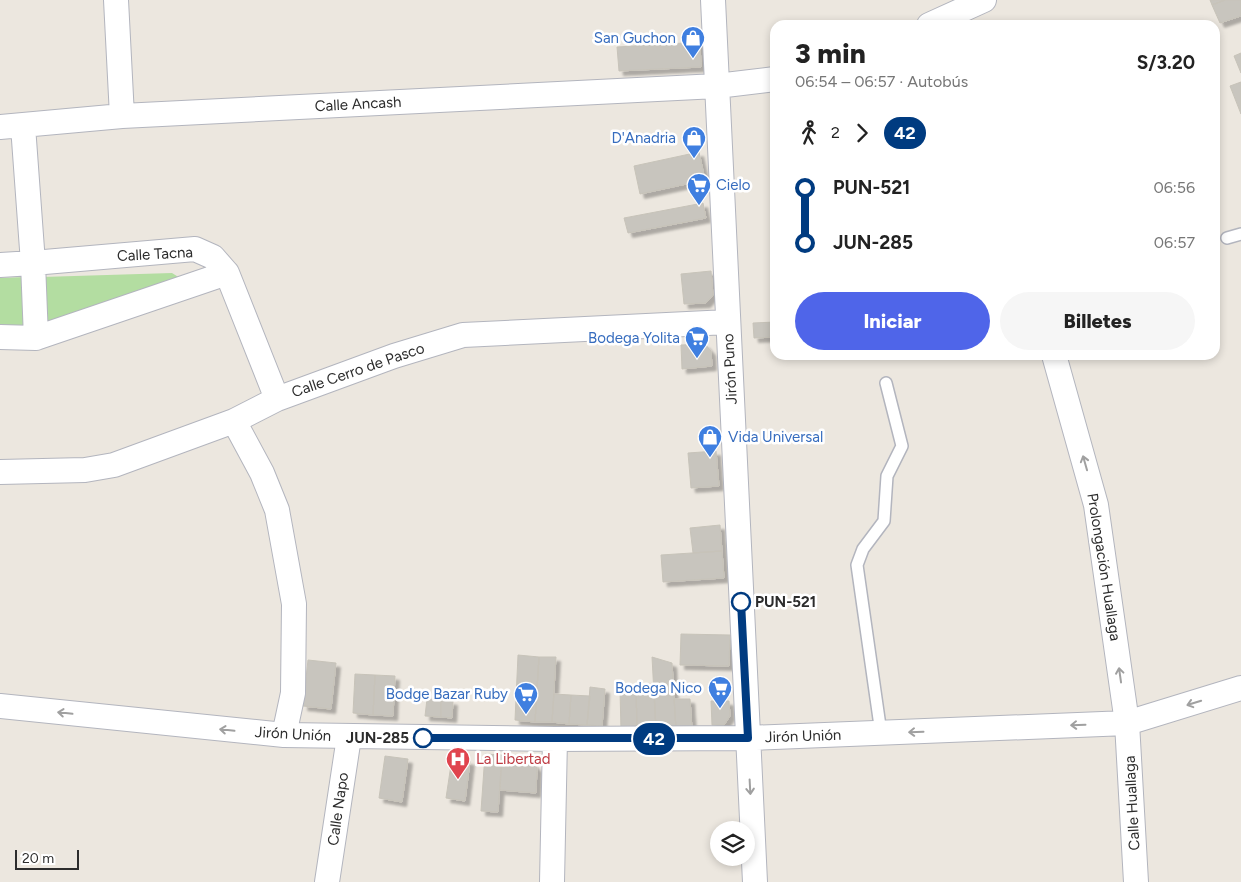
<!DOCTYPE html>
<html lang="es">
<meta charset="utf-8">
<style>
:root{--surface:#fff;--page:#f6f6f6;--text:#222;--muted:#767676;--accent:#4f65e9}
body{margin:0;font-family:Figtree,sans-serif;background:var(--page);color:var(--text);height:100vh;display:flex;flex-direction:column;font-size:19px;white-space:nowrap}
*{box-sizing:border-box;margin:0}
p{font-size:16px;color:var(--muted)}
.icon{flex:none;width:28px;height:28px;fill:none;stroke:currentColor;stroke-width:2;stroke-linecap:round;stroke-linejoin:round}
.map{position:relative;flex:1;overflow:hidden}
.details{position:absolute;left:770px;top:20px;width:450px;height:340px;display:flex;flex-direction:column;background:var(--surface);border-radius:15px;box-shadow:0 2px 8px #0003}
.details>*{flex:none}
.badge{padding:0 10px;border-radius:16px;font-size:18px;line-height:32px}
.controls{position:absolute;left:710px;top:821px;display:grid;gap:10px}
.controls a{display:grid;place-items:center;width:45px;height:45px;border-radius:50%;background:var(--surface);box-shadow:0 2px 8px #0003;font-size:25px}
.scale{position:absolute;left:15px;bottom:12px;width:64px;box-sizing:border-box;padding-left:5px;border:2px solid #2c2c2c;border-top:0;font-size:14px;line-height:18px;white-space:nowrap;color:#2c2c2c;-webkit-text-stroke:4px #fff;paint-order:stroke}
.map>.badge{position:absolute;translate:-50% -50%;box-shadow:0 0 0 2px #fff}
.legs{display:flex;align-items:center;gap:8px;height:55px;padding:0 25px;font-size:16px}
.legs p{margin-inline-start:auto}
.overview{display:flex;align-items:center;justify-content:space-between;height:85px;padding:0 25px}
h1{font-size:28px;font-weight:800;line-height:38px}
.button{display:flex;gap:10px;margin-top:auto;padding:10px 25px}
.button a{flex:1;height:58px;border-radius:30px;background:var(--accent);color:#fff;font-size:20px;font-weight:800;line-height:58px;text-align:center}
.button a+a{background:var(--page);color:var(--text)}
ul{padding:0 25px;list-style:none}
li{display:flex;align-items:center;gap:18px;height:55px;font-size:19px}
li i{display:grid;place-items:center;width:8px;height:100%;margin:0 6px;background:currentColor}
li i::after{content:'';width:12px;height:12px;margin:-6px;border:4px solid;border-radius:50%;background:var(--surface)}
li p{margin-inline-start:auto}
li:first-child i{background:linear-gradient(#0000 50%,currentColor 0)}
li:last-child i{background:linear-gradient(currentColor 50%,#0000 0)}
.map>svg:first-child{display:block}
.green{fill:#b3dda1}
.building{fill:#c8c5be;stroke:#c7c3b9;filter:url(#shadow)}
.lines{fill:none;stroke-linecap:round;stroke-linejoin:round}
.lane-casing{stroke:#b3b5be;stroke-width:14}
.street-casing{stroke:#b3b5be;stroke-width:26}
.lane{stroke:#fff;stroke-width:11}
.street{stroke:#fff;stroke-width:24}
.oneway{stroke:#a0a0a0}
.line-1-casing{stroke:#fff;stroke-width:11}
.line-1{stroke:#003b80;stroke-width:8}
.stop-1-dot{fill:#fff;stroke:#003b80;stroke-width:2.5}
.labels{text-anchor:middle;stroke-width:5;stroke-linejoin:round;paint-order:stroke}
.shop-label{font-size:15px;fill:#366cbe;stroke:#fff;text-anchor:end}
.street-label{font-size:15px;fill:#2c2c2c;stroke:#fff}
.stop-label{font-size:15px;font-weight:bold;fill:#2c2c2c;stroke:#fff;text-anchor:start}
.health-label{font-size:15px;fill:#be3a42;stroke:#fff;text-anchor:start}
</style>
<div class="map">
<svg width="1241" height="882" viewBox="0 0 1241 882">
<defs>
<filter id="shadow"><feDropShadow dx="4.5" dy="4.5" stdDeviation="1" flood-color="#0004"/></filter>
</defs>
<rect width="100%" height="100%" fill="#ece7df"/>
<path class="green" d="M172 273 180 278 47 323 43 299 42 277Z
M26 277 29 325 0 328V278Z"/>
<path class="building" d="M1210 0H1225L1212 5Z
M1225 0H1241V16L1220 23 1212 5Z
M700 42 701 67 619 71 617 47Z
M1241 53V73L1234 56Z
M1241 82V114L1230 86Z
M699 152 705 180 640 194 634 166Z
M703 203 706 218 628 233 624 218Z
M711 271 713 295 706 303 684 304 681 274Z
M775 322V337L754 338 753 323Z
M705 344 711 351 712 366 682 369 681 345Z
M716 451 719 486 691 488 688 453Z
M720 525 722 551 693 553 690 528Z
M722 551 724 578 663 582 661 555Z
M681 634 730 635 729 666 680 665Z
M518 655 539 657 535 722 515 720Z
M539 657H556L552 722H535Z
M652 657 672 663 676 729 656 731Z
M308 660 336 663 331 709 303 706Z
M355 674 375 675 373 715 353 713Z
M375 675 395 676 393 716 373 715Z
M654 684 656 731H637L636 685Z
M636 685 637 731 621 732 620 689Z
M590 687 605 689 602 726 587 725Z
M554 694 571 695 569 724 552 722Z
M571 695 590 696 587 725 569 724Z
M427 699 441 700V717L425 716Z
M674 699H690L692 729H676Z
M441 700 453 701 452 718 441 717Z
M711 701H729L730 716 724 725H712Z
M485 754 502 755 498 812 481 811Z
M502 755 528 757 537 768 536 793 500 790Z
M385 756 408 759 402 802 379 798Z
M452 758 470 761 465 801 446 798Z"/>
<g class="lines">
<g class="lane-casing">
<path id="lane" d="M1227 238 1241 234
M881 733 857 565 863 549 884 521 887 476 902 446 886 383"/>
</g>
<g class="street-casing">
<path id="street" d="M116 0 122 116
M713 0 755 882
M929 25 984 0
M23 126 33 263 36 338
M0 127 122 116 717 86 775 79
M0 265 33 263 195 249 213 257 227 273 277 399
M0 337 36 338 227 273
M1054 355 1096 505 1127 723 1136 882
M234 421 262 473 277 510 294 604 293 693 284 735
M0 472 85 470 114 465 234 421 277 399 394 356 463 335 728 322
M0 706 284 735 555 739 748 738 1127 723 1241 688
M327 882 349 737
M552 882 555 739"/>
</g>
<use href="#lane" class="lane"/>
<use href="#street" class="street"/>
</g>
<defs><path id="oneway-shaft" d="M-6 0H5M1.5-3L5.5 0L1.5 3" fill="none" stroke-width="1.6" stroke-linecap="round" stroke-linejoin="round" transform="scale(1.25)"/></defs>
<g class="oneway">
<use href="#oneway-shaft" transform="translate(1085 463) rotate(-106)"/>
<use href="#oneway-shaft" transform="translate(1120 675) rotate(-98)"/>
<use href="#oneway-shaft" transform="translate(1194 703) rotate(163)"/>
<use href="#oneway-shaft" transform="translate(65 713) rotate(-174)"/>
<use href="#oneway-shaft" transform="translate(1078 725) rotate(178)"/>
<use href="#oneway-shaft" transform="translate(227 730) rotate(-174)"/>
<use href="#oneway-shaft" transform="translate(916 732) rotate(178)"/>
<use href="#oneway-shaft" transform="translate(750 787) rotate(87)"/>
</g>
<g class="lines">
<g class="line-1-casing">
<path id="line-1" d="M423 738H748L741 602"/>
</g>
<use href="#line-1" class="line-1"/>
</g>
<defs>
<g id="shop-pin" transform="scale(1.25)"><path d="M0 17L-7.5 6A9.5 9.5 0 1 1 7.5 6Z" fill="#3f7fe0" stroke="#fff"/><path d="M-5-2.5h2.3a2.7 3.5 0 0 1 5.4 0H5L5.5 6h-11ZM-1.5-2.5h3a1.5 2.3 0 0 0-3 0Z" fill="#fff"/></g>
<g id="supermarket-pin" transform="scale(1.25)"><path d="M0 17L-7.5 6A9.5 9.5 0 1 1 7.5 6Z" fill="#3f7fe0" stroke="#fff"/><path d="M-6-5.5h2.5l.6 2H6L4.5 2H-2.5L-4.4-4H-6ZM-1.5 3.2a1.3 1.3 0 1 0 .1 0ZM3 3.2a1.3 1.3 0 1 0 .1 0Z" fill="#fff"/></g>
<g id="hospital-pin" transform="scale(1.25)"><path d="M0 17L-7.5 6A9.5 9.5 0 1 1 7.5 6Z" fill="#e0444e" stroke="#fff"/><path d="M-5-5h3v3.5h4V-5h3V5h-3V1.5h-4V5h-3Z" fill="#fff"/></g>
</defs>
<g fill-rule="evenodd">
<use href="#shop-pin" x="693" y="38"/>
<use href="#shop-pin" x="694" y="138"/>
<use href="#supermarket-pin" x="699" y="185"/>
<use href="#supermarket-pin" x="697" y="338"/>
<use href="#shop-pin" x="710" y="437"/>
<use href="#supermarket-pin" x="720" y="688"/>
<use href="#supermarket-pin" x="526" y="694"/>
<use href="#hospital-pin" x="458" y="759"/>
</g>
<g class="stop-1-dot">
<circle cx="741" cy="602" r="9"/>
<circle cx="423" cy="738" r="9"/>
</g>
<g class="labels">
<g class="shop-label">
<text x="676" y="43">San Guchon</text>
<text x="676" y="143">D'Anadria</text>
<text x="716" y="190" text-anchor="start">Cielo</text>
<text x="680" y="343">Bodega Yolita</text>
<text x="728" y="442" text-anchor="start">Vida Universal</text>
<text x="702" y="693">Bodega Nico</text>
<text x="508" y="699">Bodge Bazar Ruby</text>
</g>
<g class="street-label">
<text transform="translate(358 104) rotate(-3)" y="5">Calle Ancash</text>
<text transform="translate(155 254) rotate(-3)" y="5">Calle Tacna</text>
<text transform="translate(730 369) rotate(-93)" y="5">Jirón Puno</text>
<text transform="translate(358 370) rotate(-19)" y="5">Calle Cerro de Pasco</text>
<text transform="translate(1104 567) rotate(81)" y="5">Prolongación Huallaga</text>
<text transform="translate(293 734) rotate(3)" y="5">Jirón Unión</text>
<text transform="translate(803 736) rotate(-2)" y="5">Jirón Unión</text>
<text transform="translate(1132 803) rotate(-93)" y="5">Calle Huallaga</text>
<text transform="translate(338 809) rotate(-82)" y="5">Calle Napo</text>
</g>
<g class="stop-label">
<text x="755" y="607">PUN-521</text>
<text x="409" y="743" text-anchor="end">JUN-285</text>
</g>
<g class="health-label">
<text x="476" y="764">La Libertad</text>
</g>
</g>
</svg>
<div class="controls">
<a><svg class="icon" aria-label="layers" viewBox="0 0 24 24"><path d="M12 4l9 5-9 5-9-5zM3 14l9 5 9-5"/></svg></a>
</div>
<div class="scale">20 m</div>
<b class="badge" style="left:654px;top:739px;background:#003b80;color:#fff">42</b>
<section class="details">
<div class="overview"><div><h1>3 min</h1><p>06:54 – 06:57 · Autobús</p></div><b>S/3.20</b></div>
<div class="legs"><svg class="icon" aria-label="walk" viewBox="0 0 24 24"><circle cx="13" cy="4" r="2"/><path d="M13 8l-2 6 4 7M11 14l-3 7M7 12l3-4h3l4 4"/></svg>2<svg class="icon" aria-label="forward" viewBox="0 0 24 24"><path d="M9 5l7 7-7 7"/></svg><b class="badge" style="background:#003b80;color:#fff">42</b></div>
<ul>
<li><i style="color:#003b80"></i><b>PUN-521</b><p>06:56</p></li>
<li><i style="color:#003b80"></i><b>JUN-285</b><p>06:57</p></li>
</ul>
<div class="button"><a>Iniciar</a><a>Billetes</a></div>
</section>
</div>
